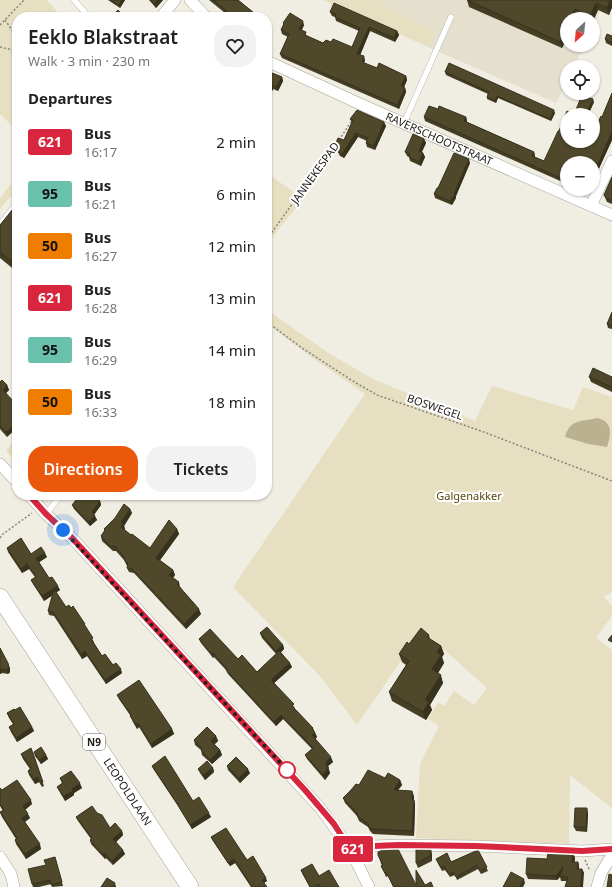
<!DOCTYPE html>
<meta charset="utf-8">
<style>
:root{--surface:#fff;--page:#f2f2f2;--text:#222;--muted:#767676;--accent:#ea580c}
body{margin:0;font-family:"Noto Sans",sans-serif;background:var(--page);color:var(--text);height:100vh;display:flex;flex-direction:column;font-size:15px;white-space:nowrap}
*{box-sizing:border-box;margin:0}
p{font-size:13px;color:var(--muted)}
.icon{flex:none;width:22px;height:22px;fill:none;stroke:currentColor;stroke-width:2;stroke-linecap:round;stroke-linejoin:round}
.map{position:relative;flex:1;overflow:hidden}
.panel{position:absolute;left:12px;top:12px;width:260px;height:488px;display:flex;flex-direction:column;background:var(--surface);border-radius:16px;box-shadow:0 1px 3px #0004}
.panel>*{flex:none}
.badge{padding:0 8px;border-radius:3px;font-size:14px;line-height:26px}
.needle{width:26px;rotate:206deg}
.fabs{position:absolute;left:560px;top:12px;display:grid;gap:8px}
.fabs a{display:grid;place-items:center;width:40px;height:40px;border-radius:50%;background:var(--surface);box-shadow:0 1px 3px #0004;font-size:20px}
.you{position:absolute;width:20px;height:20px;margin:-10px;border:3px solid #fff;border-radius:50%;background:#1a73e8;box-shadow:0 0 0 6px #1a73e833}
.map>.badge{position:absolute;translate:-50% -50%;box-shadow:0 0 0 2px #fff}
h2{padding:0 16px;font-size:15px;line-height:36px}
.round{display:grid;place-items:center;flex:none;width:42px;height:42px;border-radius:16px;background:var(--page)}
.summary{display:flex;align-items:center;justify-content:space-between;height:68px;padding:0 16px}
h1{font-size:19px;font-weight:600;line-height:30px}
.action{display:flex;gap:8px;margin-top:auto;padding:8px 16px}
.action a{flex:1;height:46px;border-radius:16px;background:var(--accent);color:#fff;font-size:16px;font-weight:600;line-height:46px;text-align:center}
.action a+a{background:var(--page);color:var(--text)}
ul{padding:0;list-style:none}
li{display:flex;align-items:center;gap:12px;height:52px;padding:0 16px}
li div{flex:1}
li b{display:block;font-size:15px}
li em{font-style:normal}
li .badge{min-width:44px;font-weight:700;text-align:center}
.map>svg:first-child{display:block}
.built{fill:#e5e0ce}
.green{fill:#e7dfc1;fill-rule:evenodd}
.water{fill:#bab191}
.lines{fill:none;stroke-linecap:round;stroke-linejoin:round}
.service-casing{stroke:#a6a499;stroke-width:6}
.minor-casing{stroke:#a6a499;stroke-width:12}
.primary-casing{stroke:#a6a499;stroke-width:18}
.path{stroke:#87857e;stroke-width:1.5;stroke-dasharray:2 2;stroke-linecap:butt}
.service{stroke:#fff;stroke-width:5.5}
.minor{stroke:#fff;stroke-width:11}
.primary{stroke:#fff;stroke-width:17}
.wall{fill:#443e24}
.shaded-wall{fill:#37321d}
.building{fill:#4f482a;stroke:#37321d}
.line-casing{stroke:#fff;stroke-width:9}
.line{stroke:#d7263d;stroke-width:6}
.walk{stroke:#21201c;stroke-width:4;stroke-dasharray:0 7.2}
.stop-dot{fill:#fff;stroke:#d7263d;stroke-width:2}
.labels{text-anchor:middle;stroke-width:4;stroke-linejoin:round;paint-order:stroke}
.shield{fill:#fff;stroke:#646360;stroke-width:1}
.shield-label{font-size:10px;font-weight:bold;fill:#21201c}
.street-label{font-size:11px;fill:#21201c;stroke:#fff}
.park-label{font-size:11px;fill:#55470c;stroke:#fff}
</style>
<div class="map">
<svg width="612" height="887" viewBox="0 0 612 887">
<rect width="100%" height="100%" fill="#f0ede2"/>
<path class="built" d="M376 0H605L593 26V19H567V45H584L574 67H567V81L556 103 428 47 435 32Z"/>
<path class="green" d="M0 0H47L62 17H17V131L0 114Z
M323 0H376L435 32 428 47Z
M267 173 303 199 267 244Z
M16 177 17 189 0 209V198Z
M267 310 333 356 375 380 475 421 492 386 573 410 583 387 612 397V592L604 597 612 606V616L596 638 612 650V808L570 775 569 844 416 838 420 764 439 726 428 719 438 702 444 706 454 691 474 705 487 688 422 630 357 725 320 676 233 587 365 394 317 361 267 324ZM597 418 607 447 588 444 565 437 575 423Z
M17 436V463L6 451Z"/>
<path class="water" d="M597 418C612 421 612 433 607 447L588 444 565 437C570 419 580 422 597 418Z"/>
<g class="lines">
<g class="service-casing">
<path id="service" d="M74 0 89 17
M404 123 451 17
M0 224 17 203
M46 514 61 495"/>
</g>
<g class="minor-casing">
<g id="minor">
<path d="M190 0 206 17"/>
<path d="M161 17 175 0"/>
<path id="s1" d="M267 61 360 104 612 215"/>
<path d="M591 206 612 161"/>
<path d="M0 464 17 482"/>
<path d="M29 495 46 514 72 538 321 809 350 849 369 887"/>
<path d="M350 849 374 846 399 845 476 846 582 851 612 849"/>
<path d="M0 857 11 874 14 887"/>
<path d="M597 887 601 873 612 855"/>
</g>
</g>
<g class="primary-casing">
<g id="primary">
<path id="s2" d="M0 597 190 887"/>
</g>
</g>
<path class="path" d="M5 20 14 33 16 50
M0 25 24 0
M0 47 17 51
M339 140 351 122
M267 239 336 143
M267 322 302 348 356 383 377 395 481 431 612 481
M0 538 3 534 32 513
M585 860 590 871"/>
<use href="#service" class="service"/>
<use href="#minor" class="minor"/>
<use href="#primary" class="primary"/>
</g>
<path class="wall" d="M108 0H125L120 8Z
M149 0H163L156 8Z
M209 0H238L259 17H230Z
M467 0H612L609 15 598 10 593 19H584L577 16 562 48 469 7Z
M330 12 397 31 399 35 395 42 370 31 360 55 365 60 364 63 377 68 406 76 407 80 404 87 405 88 406 92 399 109 282 58 280 54 288 37 282 34 281 30 283 25V23L304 25 302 30 307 36 323 43 331 42 352 47 359 31 336 21 335 17 332 16Z
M612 36V46L606 43 605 39Z
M267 71 282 77 283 81 278 91 273 89 268 100H267Z
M445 72 555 113 551 121 498 98 496 103 487 99V97L488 94 446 75Z
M612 93V140L596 175 593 174V163H567V184L425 121 424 117H466L467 121V122L534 152 535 156V157L544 161 567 141H593Z
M594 102 588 115H578L576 114 575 112Z
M350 119 384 122 386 126 375 150 367 147 366 143 367 141 358 137 344 158 340 156 338 152 339 150 337 149 335 145 344 140 352 123Z
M424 139 426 143 422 152 423 153 425 157 421 166 410 161 409 157 407 156 405 152Z
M470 163 456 196V198L452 205 435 198 434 194 438 188Z
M612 177V204L607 202 604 195Z
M17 204V272L0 258V225Z
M612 312V329L608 328 607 324Z
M589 377H612V392L591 382Z
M0 382 7 385 9 390 6 393 7 437 0 429Z
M100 501 101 505 94 515 97 520 90 526 74 509 72 505Z
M130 509 132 513 124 526 125 529V530L131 535 150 548 177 529 179 534 160 560 173 570 175 575 173 578 201 614 186 629 134 573 129 572 127 568V566L124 560 116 551H113L102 541 101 536 105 531 104 529Z
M7 548 47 557 39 562 49 578 60 590 56 592 66 607 86 628 94 642V643L102 656 122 673 106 684 87 656 82 659 54 616 49 615 48 611 53 595 44 601 33 584 31 580 35 577 29 569 22 573 8 552Z
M260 633 283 645 284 649 281 652 292 667 274 683 295 708V709L313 728 317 737 315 739 333 762 328 766 330 773 325 780 307 759 305 755 312 749 283 719 276 726 228 674 226 670 214 657 213 658 210 654 201 643 199 639 238 659 257 672 276 654 262 638Z
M429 635 430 639 441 646 444 654 442 657 444 663 438 673 443 683 430 705 432 710 426 720 392 701 389 692 406 665 402 662 399 654 409 644Z
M0 648 10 668V672L8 674 2 673 0 674Z
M117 695 172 729 174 734 152 748 139 727 137 729 134 724 132 720 130 715 119 699Z
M7 713 32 727 34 731 17 742 11 732 9 727 13 724 9 718Z
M216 736 218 741 214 744 220 750 222 755 212 764 202 755 201 750 195 745 194 740Z
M33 752 44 786 42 787 39 782 35 784 29 775 28 771 30 769 23 759 21 754Z
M34 752 46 755 48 759 41 764 35 756Z
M152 766 193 801 211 817 192 829 178 806 154 770Z
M227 766 250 773 240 783 228 770Z
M213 768 214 772 205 780 200 773 198 769Z
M60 778 82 788 74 793V795L65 801 59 791 57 787 62 783Z
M385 778 400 780 402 785 398 790 414 796V800L415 804 414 836 373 834 370 831 368 827 359 821 357 816 345 803 343 798 359 785Z
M0 788 2 790 32 804 25 810 30 818 25 822 41 849 26 859 16 844 15 840 16 839 2 817 0 812 3 811 0 806Z
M588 813 587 832 576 831 574 827Z
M76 817 110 828 122 831 123 835 116 842 125 854 113 865 106 858 105 859 91 844 90 840 91 839 78 821Z
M211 837 247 860 267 881 264 883 251 887 235 863 230 866 213 841Z
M478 850 488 871 481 874 478 869 457 880 455 875 450 877 445 870 442 871 436 859 451 862Z
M573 853 575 858 574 862H578L579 866V869H582L584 873 566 881H561L560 877 557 880 528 879 526 874 547 859Z
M432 854V861L418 868 416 863Z
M378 855 416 885 433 887H393L388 876 386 877 383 870 381 866H382Z
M55 857 63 886 52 887 51 884 39 887H33L32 884 46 865Z
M301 870 319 876 339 887H310L303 875Z"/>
<path class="shaded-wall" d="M122 0H125L120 8 119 5Z
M158 0H163L156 8 154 4Z
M610 0H612V8L609 15 607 8Z
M596 3 598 10 593 22V19H591L590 16Z
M575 9 577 16 575 19H570Z
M303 21 304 25 300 33 299 29Z
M567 26V38L562 48 560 42Z
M369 27 370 31 359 58 357 54Z
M397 31 399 35 395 42 394 38Z
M364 56 365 60 363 66 362 62Z
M406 76 407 80 403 90 401 86Z
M282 77 283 81 278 91 276 87Z
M272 85 273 89 268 100 267 96Z
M405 88 406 92 399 109 397 105Z
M497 96 498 98 496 103 495 101Z
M593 99 594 102 588 115H586Z
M554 110 555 113 551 121 550 119Z
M466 117 467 121 465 125 464 121Z
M384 122 386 126 375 150 374 146Z
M612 132V140L596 175 595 171Z
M356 133 358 137 344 158 342 154Z
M424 139 426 143 420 155 419 151Z
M534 152 535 156 533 160 532 156Z
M423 153 425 157 421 166 419 162Z
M469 159 470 163 456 196V198L452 205 450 201Z
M7 385 9 390 5 394 3 390Z
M17 422V428L7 437 6 432Z
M100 501 101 505 93 516 92 512Z
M130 509 132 513 124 526 125 529 123 532 121 527V522Z
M95 516 97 520 90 526 88 522Z
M177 529 179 534 158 563 156 558Z
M45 553 47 557 38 563 36 558Z
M27 564 29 569 22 573 21 569Z
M173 570 175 575 171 580 169 575Z
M179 582 180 587 179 589 177 584Z
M58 586 60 590 44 601 42 596Z
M199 609 201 614 186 629 184 624Z
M283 645 284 649 278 655 276 651Z
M441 646 444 654 442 657 444 663 435 678 432 669 437 652Z
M85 651 87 656 82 659 81 654Z
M213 653 214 657 213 658 212 654Z
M8 663 10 672 8 674 6 670Z
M290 663 292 667 273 684 271 680Z
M1 668 2 673 0 674V669Z
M121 669 122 673 106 684 105 680Z
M441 675 443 683 430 705 432 710 426 720 423 712 425 700Z
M281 715 283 719 276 726 274 722Z
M138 723 139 727 137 729 136 724Z
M32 727 34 731 17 742 16 738Z
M172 729 174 734 152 748 151 744Z
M315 733 317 737 314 740 312 735Z
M216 736 218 741 213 746 211 741Z
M220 750 222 755 212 764 210 760Z
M46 755 48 759 41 764 39 760Z
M331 757 333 762 328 766 329 768 327 770 326 765V762Z
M213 768 214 772 205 780 203 775Z
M328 768 330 773 325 780 323 775Z
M248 769 250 773 240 783 239 778Z
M37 777 39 782 35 784 34 780Z
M400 780 402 785 395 794 394 790Z
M80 783 82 788 74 793V795L65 801 64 796 72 789Z
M412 791 414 796V800L415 804 414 836 412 831Z
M31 800 32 804 24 810 23 806Z
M587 808 588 813 587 832 586 827Z
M209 813 211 817 192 829 190 825Z
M28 814 30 818 24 822 22 818Z
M122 831 123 835 114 844 113 839Z
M40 844 41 849 26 859 25 854Z
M431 849 432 854V861L430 856Z
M123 850 125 854 113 865 112 861Z
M104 853 106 858 105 859 103 855Z
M573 853 575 858 574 866 572 862Z
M234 859 235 863 230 866 228 863Z
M578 862 579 866V873L577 869Z
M563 867 564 872 557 880 556 876Z
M582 869 584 873 583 887H580Z
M266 878 267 881 263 883 262 880Z
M524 879 525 883 523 887H519Z
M115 883 116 887H113Z"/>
<path class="building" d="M111 0H122L119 5Z
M151 0H158L154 4Z
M213 0H238L259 17H234Z
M467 0H610L607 8 596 3 590 16 575 9 570 19H567V26L560 42Z
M334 3 397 31 394 38 369 27 357 54 364 56 362 62 377 68 379 63 406 76 401 86 405 88 397 105 280 54 289 34 281 30 284 24 283 23 290 13 303 21 299 29 306 32 305 35 323 43 326 40 331 42 333 39 352 47 360 28 335 17 336 14 330 12Z
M118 10 124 17H113L112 16Z
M607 34 612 36V43L605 39Z
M449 63 554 110 550 119 497 96 495 101 487 97 489 92 445 72Z
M578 64 584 67H577Z
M267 71 282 77 276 87 272 85 267 96Z
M612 93V132L595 171 593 170V163H567V181L424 117 429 106 438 109 439 106 466 117 464 121 534 152 532 156 544 161 558 131H559L567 111 576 115H567V141H593V133L601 116 602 117Z
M582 95 593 99 586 115H582L575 112Z
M357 110 384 122 374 146 366 143 368 138 356 133 342 154 338 152 340 147 335 145 338 138 344 140 353 120 350 119Z
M413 134 424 139 419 151 423 153 419 162 409 157 410 154 405 152Z
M454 153 469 159 454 194 455 195 450 201 434 194 437 188H438Z
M612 177V201L606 198 604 195Z
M17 204V266L0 252V225Z
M612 312V326L607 324Z
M593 368 612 377V387L589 377Z
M2 380 7 385 3 390 15 403 17 401V422L6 432 0 426V382Z
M80 495H92L100 501 92 512 95 516 88 522 72 505Z
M124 504 130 509 121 522 123 524 121 527 131 535 132 534 150 548 169 520 177 529 156 558 173 570 169 575 179 582 177 584 199 609 184 624 132 569 127 568 128 564 124 559 125 558 115 546 111 547 101 536 105 530 104 529 115 518Z
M21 538 31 554 41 547 45 553 36 558 49 578 52 577 58 586 42 596 31 580 36 577 27 564 21 569 7 548Z
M54 589 66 607 69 605 71 608 73 606 85 624H84L93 638 91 639 102 656 105 654 113 665 116 663 121 669 105 680 85 651 81 654 53 612 48 611Z
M267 627 283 645 276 651 260 633Z
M421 628 429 635 427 637 441 646 437 652 441 655 432 669 441 675 425 700 429 702 423 712 389 692 409 661 399 654 407 642 409 644Z
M210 629 238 659 242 655 257 672 279 651 290 663 271 680 294 704 292 706 313 728 312 729 315 733 312 735 331 757 326 762 327 763 326 765 328 768 323 775 305 755 313 748 303 737 281 715 274 722 226 670 227 669 213 653 212 654 208 650 199 639Z
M612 635V642L608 640Z
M0 648 8 663 9 668 6 670 0 669Z
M139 680 172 729 151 744 138 723 136 724 130 716 131 715 117 695Z
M20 707 32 727 16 738 9 727 14 724 7 713 14 709 15 710Z
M207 727 216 736 211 741 220 750 210 760 201 750 202 749 194 740Z
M41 747 46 755 39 760 34 752Z
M31 748 43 782H41L37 777 34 780 28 771 31 768 21 754Z
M165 756 193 801 199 797 209 813 190 825 176 802 152 766Z
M236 757 248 769 239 778 227 766Z
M207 761 213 768 203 775 198 769Z
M368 770 385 778 388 773 400 780 394 790 412 791V799L414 800 412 831 372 829 368 826 369 824 357 816 358 814 343 798 351 790 356 784 359 785Z
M71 771 80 783 72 789 73 791 64 796 57 787 63 783 60 778Z
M17 780 31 800 23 806 28 814 22 818 40 844 25 854 15 840 17 838 0 812 4 810 0 804V788L2 790Z
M92 806 97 813 102 815 110 828 115 823 122 831 113 839 123 850 112 861 104 853 103 855 90 840 92 838 76 817Z
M575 808H587L586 827H574Z
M226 828 247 860 253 856 266 878 262 880 267 887H251H252L234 859 228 863 211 837Z
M385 849H398L416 885V870L425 885 431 882 433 887H394L386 872 385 873 381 866 383 865 378 855V852Z
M416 849H431L430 856 416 863Z
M478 850 487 867 480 871 477 865 456 877 453 872 449 874 444 866 441 868 436 859 447 853 451 862Z
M548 853 567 854 568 853H573L572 862H578L577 869H582L581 883 580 887H565L568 877 560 876 563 867 556 876 526 874 527 858 547 859Z
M55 857 62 882 51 885 50 880 32 884 28 869 46 865 44 860Z
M312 864 319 876 329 870 339 887H321L319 884 315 887H310L301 870Z
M511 872 524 879 519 887H503Z
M609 874 612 875V887H607Z
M107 878 115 883 113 887H101Z"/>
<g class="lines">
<g class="line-casing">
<path id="line" d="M29 495 46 514 72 538 305 790 334 824 350 849 374 846 399 845 476 846 582 851 612 849"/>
</g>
<use href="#line" class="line"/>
<path class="walk" d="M63 530 287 770"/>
</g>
<circle class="stop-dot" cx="287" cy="770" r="8"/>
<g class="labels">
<rect class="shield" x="83" y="734" width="22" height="16" rx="3"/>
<g class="shield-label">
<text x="94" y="746">N9</text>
</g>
<g class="street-label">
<text dy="4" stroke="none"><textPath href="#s1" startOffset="189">RAVERSCHOOTSTRAAT</textPath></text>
<text transform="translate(315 173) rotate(-54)" y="4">JANNEKESPAD</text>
<text transform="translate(435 407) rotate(19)" y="4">BOSWEGEL</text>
<text dy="4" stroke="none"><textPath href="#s2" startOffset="233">LEOPOLDLAAN</textPath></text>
</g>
<g class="park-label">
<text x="469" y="500">Galgenakker</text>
</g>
</g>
</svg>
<div class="fabs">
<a><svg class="needle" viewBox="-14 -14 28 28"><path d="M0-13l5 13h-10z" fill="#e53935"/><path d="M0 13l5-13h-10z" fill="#767676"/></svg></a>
<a><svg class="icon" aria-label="locate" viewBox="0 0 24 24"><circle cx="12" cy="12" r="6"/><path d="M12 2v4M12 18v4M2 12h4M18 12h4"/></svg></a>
<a>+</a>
<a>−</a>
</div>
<div class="you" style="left:63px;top:530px"></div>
<b class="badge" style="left:353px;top:849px;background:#d7263d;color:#fff">621</b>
<section class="panel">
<div class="summary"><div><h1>Eeklo Blakstraat</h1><p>Walk · 3 min · 230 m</p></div><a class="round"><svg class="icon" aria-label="heart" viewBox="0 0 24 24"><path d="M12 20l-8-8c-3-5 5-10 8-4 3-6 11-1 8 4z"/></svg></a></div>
<h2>Departures</h2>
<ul>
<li><span class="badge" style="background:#d7263d;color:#fff">621</span><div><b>Bus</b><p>16:17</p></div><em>2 min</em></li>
<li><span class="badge" style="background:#69c0ac;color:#111">95</span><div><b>Bus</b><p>16:21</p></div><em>6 min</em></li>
<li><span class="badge" style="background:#ef7d00;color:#111">50</span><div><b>Bus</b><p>16:27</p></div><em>12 min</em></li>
<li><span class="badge" style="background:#d7263d;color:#fff">621</span><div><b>Bus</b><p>16:28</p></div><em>13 min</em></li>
<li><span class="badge" style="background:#69c0ac;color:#111">95</span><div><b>Bus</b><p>16:29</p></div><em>14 min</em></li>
<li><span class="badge" style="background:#ef7d00;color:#111">50</span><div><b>Bus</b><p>16:33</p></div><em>18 min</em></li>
</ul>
<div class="action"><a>Directions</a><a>Tickets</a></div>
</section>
</div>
